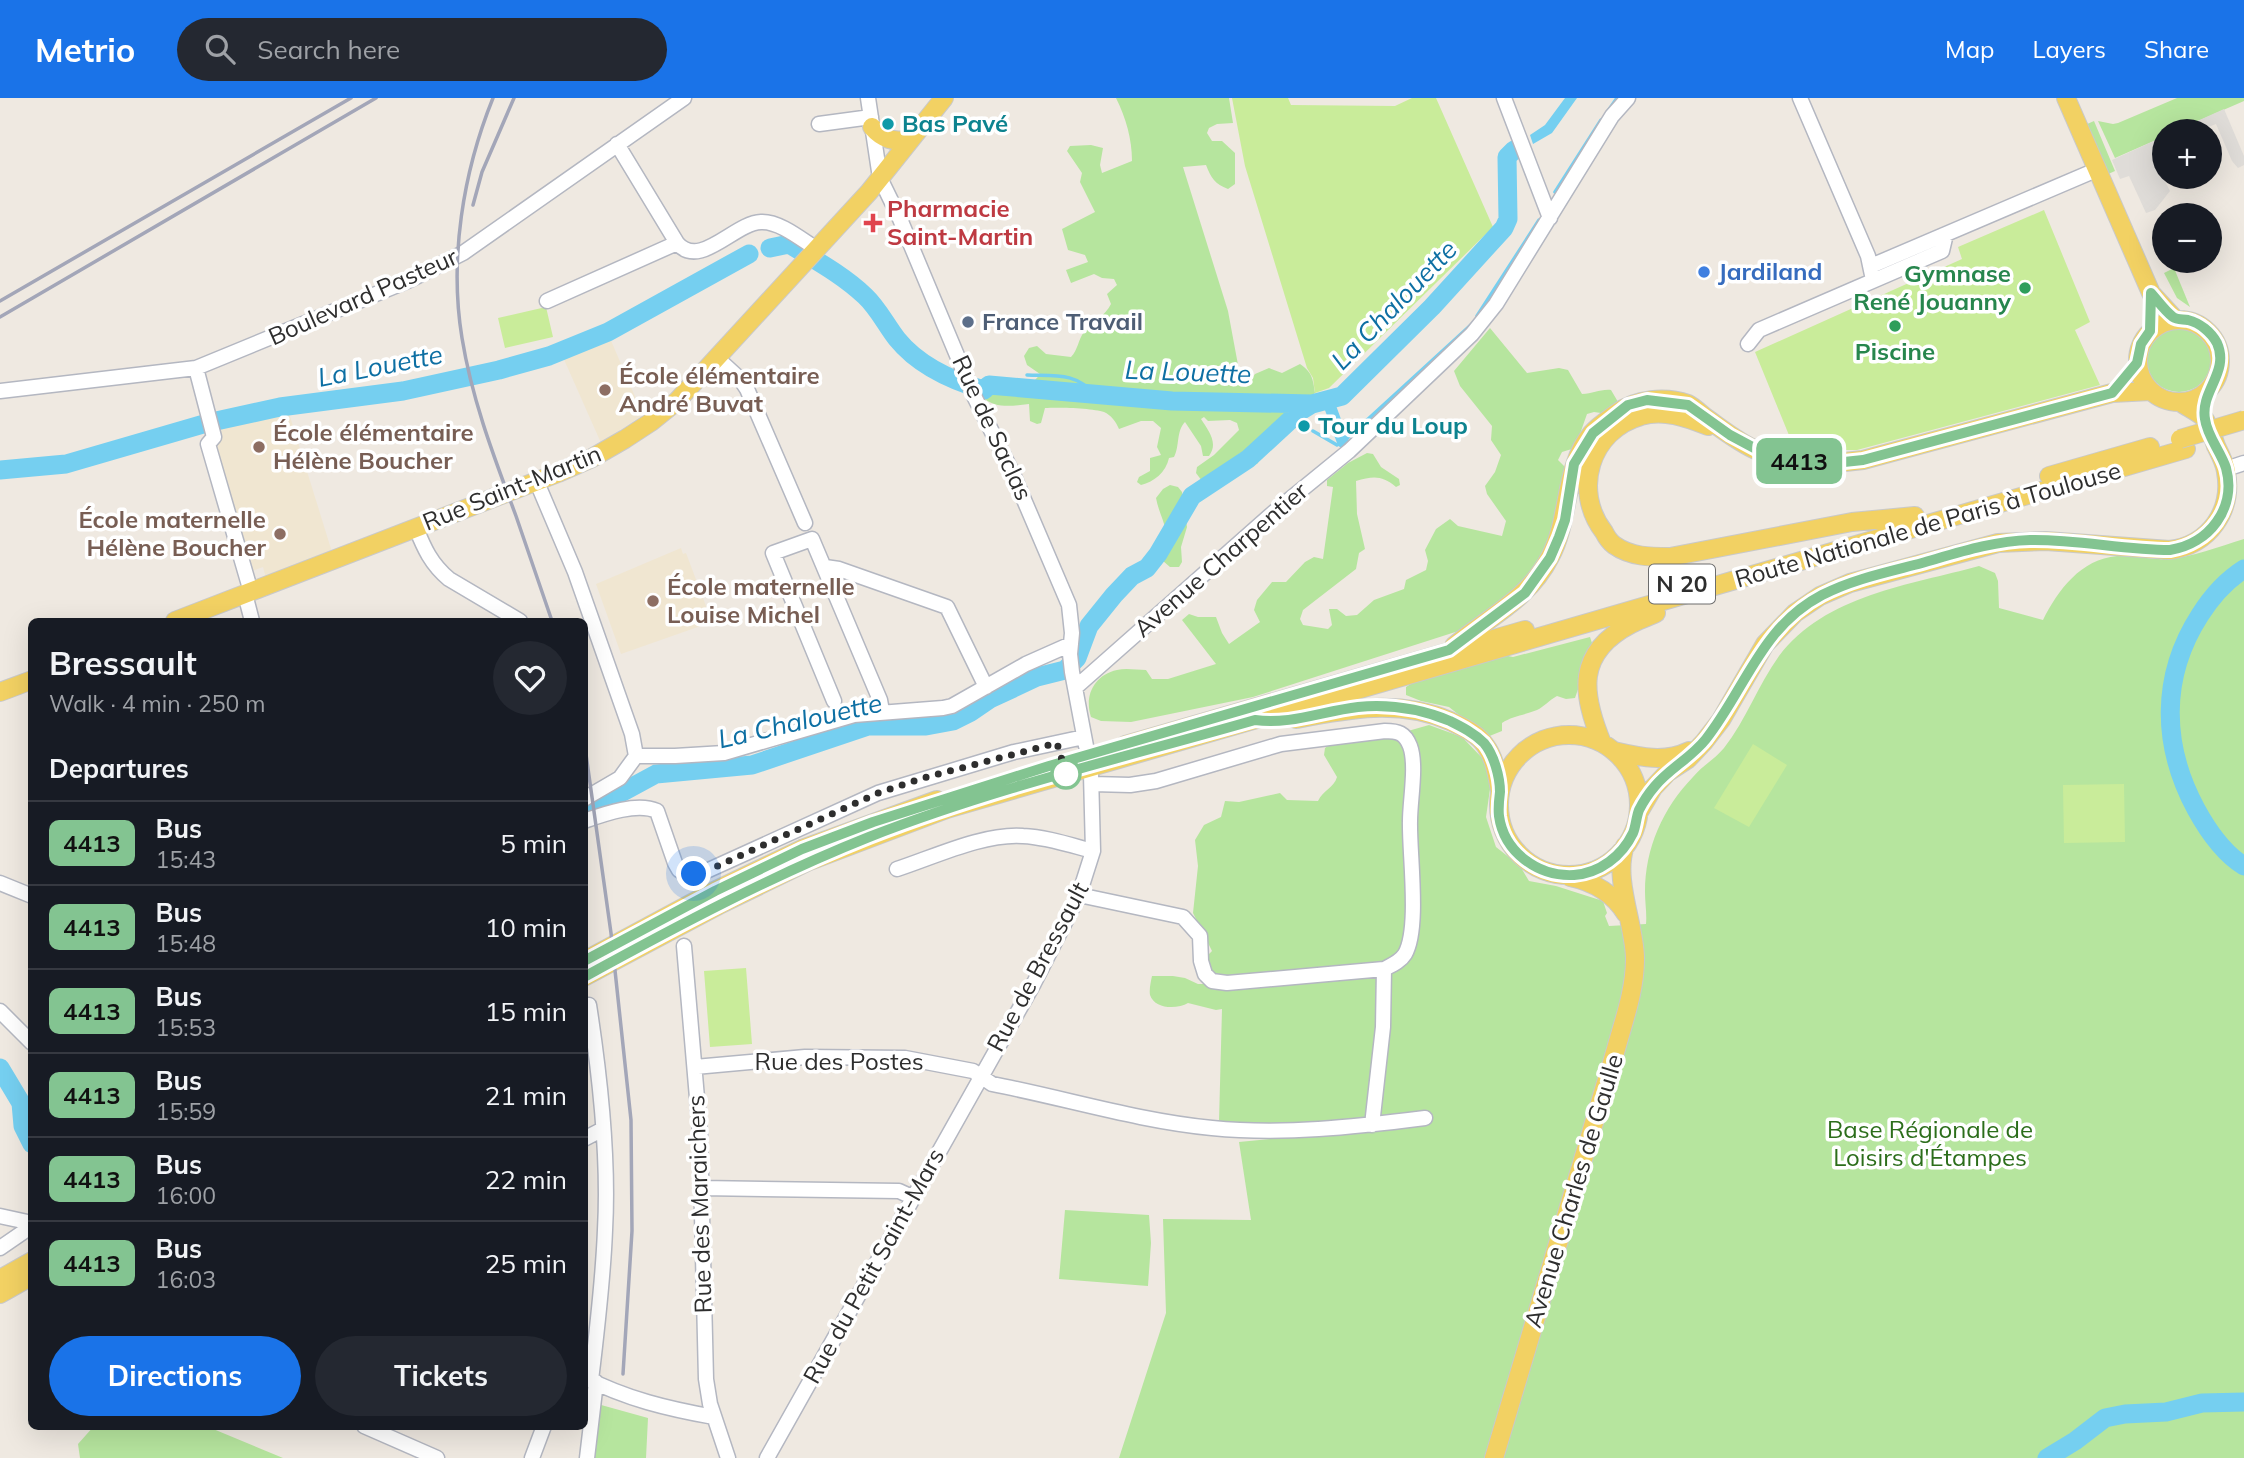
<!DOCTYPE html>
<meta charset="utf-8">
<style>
:root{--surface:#171b24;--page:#242831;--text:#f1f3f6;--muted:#9ea1a6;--line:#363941;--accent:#1a73e8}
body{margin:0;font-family:Mulish,sans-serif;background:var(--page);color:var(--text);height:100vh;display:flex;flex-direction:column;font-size:26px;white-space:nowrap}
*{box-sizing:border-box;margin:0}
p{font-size:23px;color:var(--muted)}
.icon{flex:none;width:38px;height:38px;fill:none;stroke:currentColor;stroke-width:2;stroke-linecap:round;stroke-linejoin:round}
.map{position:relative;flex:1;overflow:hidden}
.details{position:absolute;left:28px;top:520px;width:560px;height:812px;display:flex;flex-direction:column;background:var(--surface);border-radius:10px;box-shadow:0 7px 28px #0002}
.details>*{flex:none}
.badge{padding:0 14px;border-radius:10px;font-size:24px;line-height:46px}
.tools{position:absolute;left:2152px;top:21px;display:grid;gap:14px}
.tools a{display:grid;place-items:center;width:70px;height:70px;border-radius:50%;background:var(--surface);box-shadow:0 7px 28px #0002;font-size:35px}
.you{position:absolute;width:35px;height:35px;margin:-18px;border:5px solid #fff;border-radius:50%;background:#1a73e8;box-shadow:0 0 0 10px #1a73e833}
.map>.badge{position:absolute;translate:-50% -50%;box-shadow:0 0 0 4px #fff}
h2{padding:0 21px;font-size:26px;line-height:63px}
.round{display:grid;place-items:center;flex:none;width:74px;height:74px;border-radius:37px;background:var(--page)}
.headline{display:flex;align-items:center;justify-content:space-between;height:119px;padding:0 21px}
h1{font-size:33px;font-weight:700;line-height:52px}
.primary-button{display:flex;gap:14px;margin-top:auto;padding:14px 21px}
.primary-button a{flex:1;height:80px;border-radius:42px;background:var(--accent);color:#fff;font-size:28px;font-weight:700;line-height:80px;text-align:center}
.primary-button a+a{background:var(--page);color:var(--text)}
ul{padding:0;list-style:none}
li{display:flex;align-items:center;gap:21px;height:84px;padding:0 21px;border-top:2px solid var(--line)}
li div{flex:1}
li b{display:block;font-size:26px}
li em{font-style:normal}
li .badge{min-width:77px;font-weight:700;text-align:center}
header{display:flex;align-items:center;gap:42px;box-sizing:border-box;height:98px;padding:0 35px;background:var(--accent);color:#fff}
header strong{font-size:33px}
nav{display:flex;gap:38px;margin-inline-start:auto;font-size:24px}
.search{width:490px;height:63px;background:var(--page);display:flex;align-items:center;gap:18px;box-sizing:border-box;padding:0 24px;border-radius:38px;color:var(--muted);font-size:26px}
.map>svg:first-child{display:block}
.education{fill:#f0e6d1}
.green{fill:#b6e59e}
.pitch{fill:#c9ec9a}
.plaza{fill:#dfdcd8}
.water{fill:#75cff0}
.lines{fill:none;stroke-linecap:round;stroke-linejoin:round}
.stream{stroke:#75cff0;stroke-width:3.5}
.canal{stroke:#75cff0;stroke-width:12}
.river{stroke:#75cff0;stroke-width:19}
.minor-casing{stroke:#b4b7c1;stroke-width:17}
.major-casing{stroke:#c9c9c9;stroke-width:20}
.minor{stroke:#fff;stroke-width:14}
.major{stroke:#f2d163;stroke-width:18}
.rail{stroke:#a3a6b8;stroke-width:3.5}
.major-bridge-casing{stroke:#c9c9c9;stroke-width:20;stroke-linecap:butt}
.major-bridge{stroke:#f2d163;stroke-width:18}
.line-casing{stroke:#fff;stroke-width:16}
.line{stroke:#83c491;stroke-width:10}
.walk{stroke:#2e2e2e;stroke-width:7;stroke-dasharray:0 12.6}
.culture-dot{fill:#0f9aa8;stroke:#fff;stroke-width:2.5}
.health-dot{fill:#e0444e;stroke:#fff;stroke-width:2.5}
.shop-dot{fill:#3f7fe0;stroke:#fff;stroke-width:2.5}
.leisure-dot{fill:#2e9e5b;stroke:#fff;stroke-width:2.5}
.service-dot{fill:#5c6f8a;stroke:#fff;stroke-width:2.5}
.education-dot{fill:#8d6e63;stroke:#fff;stroke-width:2.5}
.stop-dot{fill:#fff;stroke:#83c491;stroke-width:3.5}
.labels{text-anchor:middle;stroke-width:7;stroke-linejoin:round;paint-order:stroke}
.shield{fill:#fff;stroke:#6d6d6d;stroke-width:2}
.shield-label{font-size:23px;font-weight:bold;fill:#2e2e2e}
.culture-label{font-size:24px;font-weight:bold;fill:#0d838f;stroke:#fff;text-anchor:start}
.health-label{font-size:24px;font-weight:bold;fill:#be3a42;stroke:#fff;text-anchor:start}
.shop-label{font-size:24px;font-weight:bold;fill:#366cbe;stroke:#fff;text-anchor:start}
.leisure-label{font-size:24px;font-weight:bold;fill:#27864d;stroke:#fff;text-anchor:end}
.street-label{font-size:24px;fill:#2e2e2e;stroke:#fff}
.service-label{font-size:24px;font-weight:bold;fill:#4e5e75;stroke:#fff;text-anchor:start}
.education-label{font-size:24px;font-weight:bold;fill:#785e54;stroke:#fff;text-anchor:start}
.park-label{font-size:24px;fill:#2c6e1b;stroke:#fff}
.water-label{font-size:26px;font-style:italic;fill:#0d6fa3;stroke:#fff}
</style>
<header>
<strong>Metrio</strong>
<div class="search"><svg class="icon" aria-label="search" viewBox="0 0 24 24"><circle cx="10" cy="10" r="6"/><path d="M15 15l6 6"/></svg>Search here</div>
<nav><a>Map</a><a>Layers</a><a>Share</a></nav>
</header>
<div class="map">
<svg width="2244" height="1360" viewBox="0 0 2244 1360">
<rect width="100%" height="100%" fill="#efe9e1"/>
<path class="education" d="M609 238 643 317 601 345 562 257Z
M288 312 332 454 266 480 263 469 252 473 216 354 214 328Z
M681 450 683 456 686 455 712 524 621 556 596 486Z"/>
<path class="green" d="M1116 0H1229L1233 25 1217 26 1209 30 1207 35 1212 43H1222L1235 55V86L1228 91C1215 86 1211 80 1206 67L1183 69 1228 213 1241 283 1246 289 1255 276 1269 270 1282 275 1300 266C1312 274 1313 281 1315 295L1281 320 1273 343 1257 366 1249 367 1240 355 1223 370 1216 389 1208 391 1196 375 1197 369 1214 357 1239 332 1237 325 1230 322 1208 323 1204 319 1201 321C1208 332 1219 345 1209 358H1203L1201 348 1185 324C1176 333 1180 348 1174 359L1169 360C1166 374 1154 384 1141 387L1137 384 1139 379 1150 373V360L1161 357 1157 349 1161 330 1153 323H1141L1119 331C1116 324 1111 317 1104 314 1093 310 1058 309 1045 310L1041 325 1037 326 1030 323 1029 306C1013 308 995 311 982 299L983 291C1001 289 1029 294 1040 276L1027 267 1024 258 1029 250 1037 248 1046 256 1071 259C1078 252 1078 242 1084 234 1093 224 1105 218 1111 206L1107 196 1117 187 1114 181 1102 180 1094 176 1071 185 1066 172 1088 164 1085 157 1068 152 1062 131 1095 114 1080 84 1082 75 1067 53 1070 48 1091 47 1103 50 1100 67 1102 75 1132 63C1132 41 1126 20 1116 0Z
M2177 0H2244V3L2175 33H2165V38L2115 60 2098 23 2113 26 2118 25Z
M2094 23 2115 73 2106 77 2085 27Z
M2174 170 2190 209 2177 200 2164 175Z
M2147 262a32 32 0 1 1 64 0a32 32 0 1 1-64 0Z
M1490 230 1527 275 1559 270 1568 272 1582 296C1593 296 1600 291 1611 292L1621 309 1608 316 1594 314 1587 316 1575 350 1562 354 1558 362 1566 370 1573 395 1532 484 1474 528 1253 599 1131 624 1101 623 1091 619C1084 598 1094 577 1117 572 1126 570 1137 572 1146 572L1152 581H1168L1216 566 1182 522 1189 516 1198 519H1216L1222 535 1229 546 1260 524 1254 512 1257 502 1272 484H1286L1305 464 1314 459 1323 461 1333 389 1327 388V382L1348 365 1367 355 1373 356 1381 369 1399 381 1400 387 1396 389C1382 377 1373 378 1356 383L1357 416 1365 451 1359 455 1356 471 1303 512 1300 521 1303 527 1328 531 1332 527 1329 511H1337L1346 518 1357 517 1374 502 1404 491 1406 482 1426 472 1428 463 1425 452 1436 431 1450 421 1458 428 1502 438 1506 423 1487 396 1485 388 1495 374 1501 357 1491 342 1492 328 1460 288 1454 273Z
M1170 387 1178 389 1182 394 1187 429 1181 449 1182 464 1179 469H1170L1163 463C1165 454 1168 443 1166 434 1164 422 1158 412 1156 400L1163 391Z
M2244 441V1360H1119L1166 1215 1163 1121 1251 1122 1239 1044 1270 1041 1268 1028 1219 1024 1222 911 1216 912 1188 905C1178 911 1155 912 1150 897 1149 891 1151 883 1152 878H1173L1185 880 1198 886H1215L1206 866V859L1212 853 1193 815 1198 768 1195 742 1204 727 1221 719 1225 703 1239 704 1280 695 1287 702 1318 703C1323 692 1334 690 1337 679L1324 657 1325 650 1332 645 1394 637 1429 627 1462 639 1489 667 1491 684 1486 719 1496 749 1520 768 1529 783 1556 788 1603 803 1607 815 1605 818 1609 828 1646 826C1647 816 1645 805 1645 794 1645 750 1663 710 1693 679 1702 668 1715 661 1724 650 1746 622 1758 587 1779 558 1825 497 1910 487 1979 468L1995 475 1998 483 1999 510 2043 522C2058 492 2081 461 2117 458 2133 457 2150 462 2166 461 2193 459 2218 449 2244 441Z
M1590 539 1592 545 1591 553 1575 600 1566 601 1557 598C1549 602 1544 609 1537 612 1525 617 1512 618 1502 625V633L1487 639 1449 609 1421 603 1406 597V589L1417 582 1503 557 1513 559Z
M1065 1112 1149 1117 1151 1145 1148 1188 1059 1181Z
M594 1305 648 1320 646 1360H590Z
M94 1328H206L283 1360H80L78 1346Z"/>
<path class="pitch" d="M1232 0H1288L1291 7 1395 8 1412 0H1436L1493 129 1329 290 1315 295 1313 280 1307 270 1245 68Z
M2044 112 2090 224 2075 232 2100 287 1857 352H1795L1755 254 1962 161 1958 149Z
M546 209 553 239 505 250 498 220Z
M1753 646 1787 667 1749 729 1714 710Z
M2124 686 2125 744 2064 745 2063 687Z
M746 870 752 946 710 949 704 873Z"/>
<path class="plaza" d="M2224 11 2244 58V67L2238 70 2232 63 2216 26 2198 33H2175Z
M2165 38V48L2152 53V58L2170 93 2155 112 2146 115 2129 78 2120 81 2112 62Z"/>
<path class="water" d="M1565 0H1577L1552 35 1533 46 1530 37 1545 27Z"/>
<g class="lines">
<path class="stream" d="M1608 13 1617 0
M1555 94 1601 22
M1477 218 1539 122
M1027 277C1055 278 1076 274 1095 297
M1328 303 1336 323 1328 331 1343 344
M1313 333 1337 347 1343 344 1473 225"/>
<path class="canal" d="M1328 303 1343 344"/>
<path class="river" d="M770 150 789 146C815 162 843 177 865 198 878 210 886 227 897 241 918 267 953 283 984 292L989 287 1172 303 1312 306
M0 372 66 366 207 325 280 309 403 293 499 272 549 258 608 234 749 156
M2244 471C2225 483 2212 498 2200 517 2160 579 2162 648 2196 711 2208 733 2223 755 2244 768
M584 715 656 676 752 667 868 628H926L953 623 971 614 990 601 1037 579 1065 572 1077 560 1089 528 1114 497 1132 478 1147 470 1158 456 1192 398 1248 361 1299 314 1312 306 1342 298 1432 209 1504 130 1508 121 1507 59 1514 52
M0 970 21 1005 23 1028 32 1046
M2047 1360 2075 1343 2105 1320 2125 1316 2166 1314 2202 1305 2244 1304"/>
<g class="minor-casing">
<path id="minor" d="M868 0 880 80 900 121 974 298 1013 376 1069 507 1072 535 1070 556 1072 574 1086 648
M1504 0 1550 120
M1800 0 1868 158 1872 177
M819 26 871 19
M617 46 677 145C700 172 734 125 761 124 779 123 801 141 815 150
M1871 168 2096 72
M547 203 677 145
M1748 246 1759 232 1942 153 1946 136
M717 260 741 282 747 291 805 425
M196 270 214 339 208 346 251 494
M0 293 196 270 410 182 463 155 684 0
M2226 371 2244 365
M536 382 575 474 632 636 636 658
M416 430C424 450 431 466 449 481L520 523
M825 469 839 471 947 509 986 589
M245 496 252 523
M1075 590 1273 415 1349 353 1472 236 1496 206 1612 18 1628 0
M834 603 773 455 812 441 880 602 882 613
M636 658H675L724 655 854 617 943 610 952 608 1026 566 1071 546
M1093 686 1130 687 1156 683 1281 646 1385 633C1398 633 1405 635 1410 648 1417 667 1410 702 1410 723 1409 754 1420 830 1405 856 1400 864 1392 867 1384 871L1383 929 1372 1027
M584 701 620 680 636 658
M584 723C604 716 637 704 657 713L675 765 679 772 686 776 702 775 878 695 1014 654 1084 639
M897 771C934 759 984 735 1023 738 1046 739 1070 747 1093 753
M0 785 32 798
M1079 797 1183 819 1200 838 1201 863 1205 876 1212 883 1227 885 1384 871
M684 848 700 1035 706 1281 710 1306 728 1360
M589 907C600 978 609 1060 605 1132 603 1182 597 1233 591 1282
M0 913 32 945
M695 969 805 959 905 960 973 973 992 986C1065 1000 1138 1023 1212 1030 1283 1037 1354 1029 1425 1020
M584 1041 603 1031
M701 1090 899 1093 912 1099
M0 1118 32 1125
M0 1150 32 1128
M584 1279C626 1301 669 1311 714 1319
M364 1328 437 1360
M532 1360 544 1328
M587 1360 596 1284
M767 1360 1034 885 1079 797 1093 753 1091 676"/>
</g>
<g class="major-casing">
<path id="major" d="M2066 0 2151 195 2175 221
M872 29C883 42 893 43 909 43
M2138 263a41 41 0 1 1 82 0a41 41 0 1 1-82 0Z
M1708 328C1687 320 1664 311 1641 318 1590 332 1572 393 1604 434 1606 438 1610 444 1614 447 1631 459 1650 459 1670 459L1852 424 1915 418
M2049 378 2150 349
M175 523 558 375 592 360 625 341 651 324 677 303 869 94 944 0
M1454 548C1489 519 1529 501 1550 459 1571 420 1563 370 1592 335 1599 327 1609 321 1617 315 1636 301 1665 298 1688 306 1694 309 1700 315 1705 319 1722 331 1739 345 1758 353 1792 366 1828 367 1863 362L2112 295 2151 293
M0 594 32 582
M1296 621C1348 611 1399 601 1450 623 1462 629 1477 635 1485 647 1495 660 1497 677 1500 692
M1499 707a70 70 0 1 1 140 0a70 70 0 1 1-140 0Z
M1602 645C1582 596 1575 555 1631 526 1639 522 1648 519 1656 515
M1125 647 1525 532
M1614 653C1640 659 1664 665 1689 653
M1639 714 1653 690 1668 674 1688 661 1704 644 1721 622 1765 546 1795 515 1820 498 1850 485 1998 445 2046 443 2170 452C2209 447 2233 413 2226 374 2225 365 2220 356 2216 348 2213 339 2209 326 2203 319 2196 313 2187 309 2180 304
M1570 779C1594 784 1613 795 1626 816
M584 863 714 793 802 751 937 702
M584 879 721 806 807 764 947 711 2186 351
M0 1181 32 1163
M0 1196 32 1178
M1494 1360 1616 951C1624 922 1635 892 1635 861 1635 827 1613 781 1625 748"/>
</g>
<use href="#minor" class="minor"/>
<use href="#major" class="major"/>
<path class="rail" d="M493 0C463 74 449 161 462 240 472 302 494 359 516 418 528 453 540 488 552 523
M473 107 482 74 514 0
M0 203 351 0
M0 219 376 0
M584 642 611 835 631 1022 632 1133 623 1276"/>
<g class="major-bridge-casing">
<path id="major-bridge" d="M2180 341 2244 322"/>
</g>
<use href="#major-bridge" class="major-bridge"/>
</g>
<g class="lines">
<g class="line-casing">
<path id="line" d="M584 863 715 793 802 751 873 724 1049 668 1449 552 1525 495 1550 460 1559 439 1565 422 1574 366 1593 335 1628 307 1647 302 1688 307 1730 337 1758 352 1785 360 1825 366 1863 362 2112 295 2137 265 2141 246 2150 233 2151 195C2158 203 2165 213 2173 219 2177 222 2183 221 2188 222 2200 225 2211 234 2217 245 2230 274 2200 293 2205 321 2207 338 2221 354 2226 370 2237 410 2209 446 2170 452 2123 452 2077 441 2030 442 1993 443 1957 455 1922 465 1888 474 1853 481 1822 497 1761 529 1746 590 1706 641 1691 660 1670 670 1655 688 1649 695 1643 704 1639 712 1636 720 1636 728 1633 735 1622 758 1600 775 1574 777 1538 779 1504 754 1499 718 1498 709 1499 702 1500 694 1500 679 1494 657 1484 645 1474 635 1462 629 1450 623 1421 611 1389 606 1358 609 1323 613 1290 627 1255 622 1126 659 994 690 869 739 771 778 677 828 584 879"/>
</g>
<use href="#line" class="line"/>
<path class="walk" d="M694 776 702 775 878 695 923 680 1057 645 1066 676"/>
</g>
<g class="culture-dot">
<circle cx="888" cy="26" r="7"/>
<circle cx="1304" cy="328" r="7"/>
</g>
<path class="health-dot" d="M869.5 114.5h7v7h7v7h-7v7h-7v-7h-7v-7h7z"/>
<circle class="shop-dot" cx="1704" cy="174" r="7"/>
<g class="leisure-dot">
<circle cx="2025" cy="190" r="7"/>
<circle cx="1895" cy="228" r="7"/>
</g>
<circle class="service-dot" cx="968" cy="224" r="7"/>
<g class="education-dot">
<circle cx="605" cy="292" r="7"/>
<circle cx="259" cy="349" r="7"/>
<circle cx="280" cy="436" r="7"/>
<circle cx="653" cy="503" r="7"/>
</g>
<circle class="stop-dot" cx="1066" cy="676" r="14"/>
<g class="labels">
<rect class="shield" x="1649" y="466.5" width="66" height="39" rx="5"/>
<g class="shield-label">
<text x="1682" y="494">N 20</text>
</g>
<g class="culture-label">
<text x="902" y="34">Bas Pavé</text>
<text x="1318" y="336">Tour du Loup</text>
</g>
<g class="health-label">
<text x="887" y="119">Pharmacie<tspan x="887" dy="28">Saint-Martin</tspan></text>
</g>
<g class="shop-label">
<text x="1718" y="182">Jardiland</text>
</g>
<g class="leisure-label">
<text x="2011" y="184">Gymnase<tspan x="2011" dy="28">René Jouanny</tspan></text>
<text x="1895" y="262" text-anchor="middle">Piscine</text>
</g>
<g class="street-label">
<text transform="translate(363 199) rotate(-24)" y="8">Boulevard Pasteur</text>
<text transform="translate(992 330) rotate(65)" y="8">Rue de Saclas</text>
<text transform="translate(512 390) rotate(-22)" y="8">Rue Saint-Martin</text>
<text transform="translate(1928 427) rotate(-16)" y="8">Route Nationale de Paris à Toulouse</text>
<text transform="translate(1221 462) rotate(-41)" y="8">Avenue Charpentier</text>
<text transform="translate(1038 869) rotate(-62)" y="8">Rue de Bressault</text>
<text x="839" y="972">Rue des Postes</text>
<text transform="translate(1574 1093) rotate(-73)" y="8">Avenue Charles de Gaulle</text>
<text transform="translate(700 1106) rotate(-92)" y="8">Rue des Maraichers</text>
<text transform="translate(874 1168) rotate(-61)" y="8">Rue du Petit Saint-Mars</text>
</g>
<g class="service-label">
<text x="982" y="232">France Travail</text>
</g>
<g class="education-label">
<text x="619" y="286">École élémentaire<tspan x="619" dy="28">André Buvat</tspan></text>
<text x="273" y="343">École élémentaire<tspan x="273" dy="28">Hélène Boucher</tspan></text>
<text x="266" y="430" text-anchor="end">École maternelle<tspan x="266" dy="28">Hélène Boucher</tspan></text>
<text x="667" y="497">École maternelle<tspan x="667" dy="28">Louise Michel</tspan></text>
</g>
<g class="park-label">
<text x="1930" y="1040">Base Régionale de<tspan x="1930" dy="28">Loisirs d'Étampes</tspan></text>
</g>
<g class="water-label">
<text transform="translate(1394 207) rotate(-46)" y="9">La Chalouette</text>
<text transform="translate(380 268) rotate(-11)" y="9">La Louette</text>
<text transform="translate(1188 274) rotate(2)" y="9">La Louette</text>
<text transform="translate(800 623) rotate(-13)" y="9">La Chalouette</text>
</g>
</g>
</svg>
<div class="tools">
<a>+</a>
<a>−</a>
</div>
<div class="you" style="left:694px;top:776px"></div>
<b class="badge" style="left:1799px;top:363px;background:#83c491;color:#111">4413</b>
<section class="details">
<div class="headline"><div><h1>Bressault</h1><p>Walk · 4 min · 250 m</p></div><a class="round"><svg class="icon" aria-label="heart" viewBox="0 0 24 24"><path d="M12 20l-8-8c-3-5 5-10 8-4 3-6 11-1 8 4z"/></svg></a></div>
<h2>Departures</h2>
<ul>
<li><span class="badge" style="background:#83c491;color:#111">4413</span><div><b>Bus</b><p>15:43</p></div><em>5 min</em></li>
<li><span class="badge" style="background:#83c491;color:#111">4413</span><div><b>Bus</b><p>15:48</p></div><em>10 min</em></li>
<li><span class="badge" style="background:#83c491;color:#111">4413</span><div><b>Bus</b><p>15:53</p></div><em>15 min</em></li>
<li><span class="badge" style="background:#83c491;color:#111">4413</span><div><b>Bus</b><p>15:59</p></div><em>21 min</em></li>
<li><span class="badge" style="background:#83c491;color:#111">4413</span><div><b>Bus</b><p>16:00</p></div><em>22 min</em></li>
<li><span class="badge" style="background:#83c491;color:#111">4413</span><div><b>Bus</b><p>16:03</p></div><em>25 min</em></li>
</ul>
<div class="primary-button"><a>Directions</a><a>Tickets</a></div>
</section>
</div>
